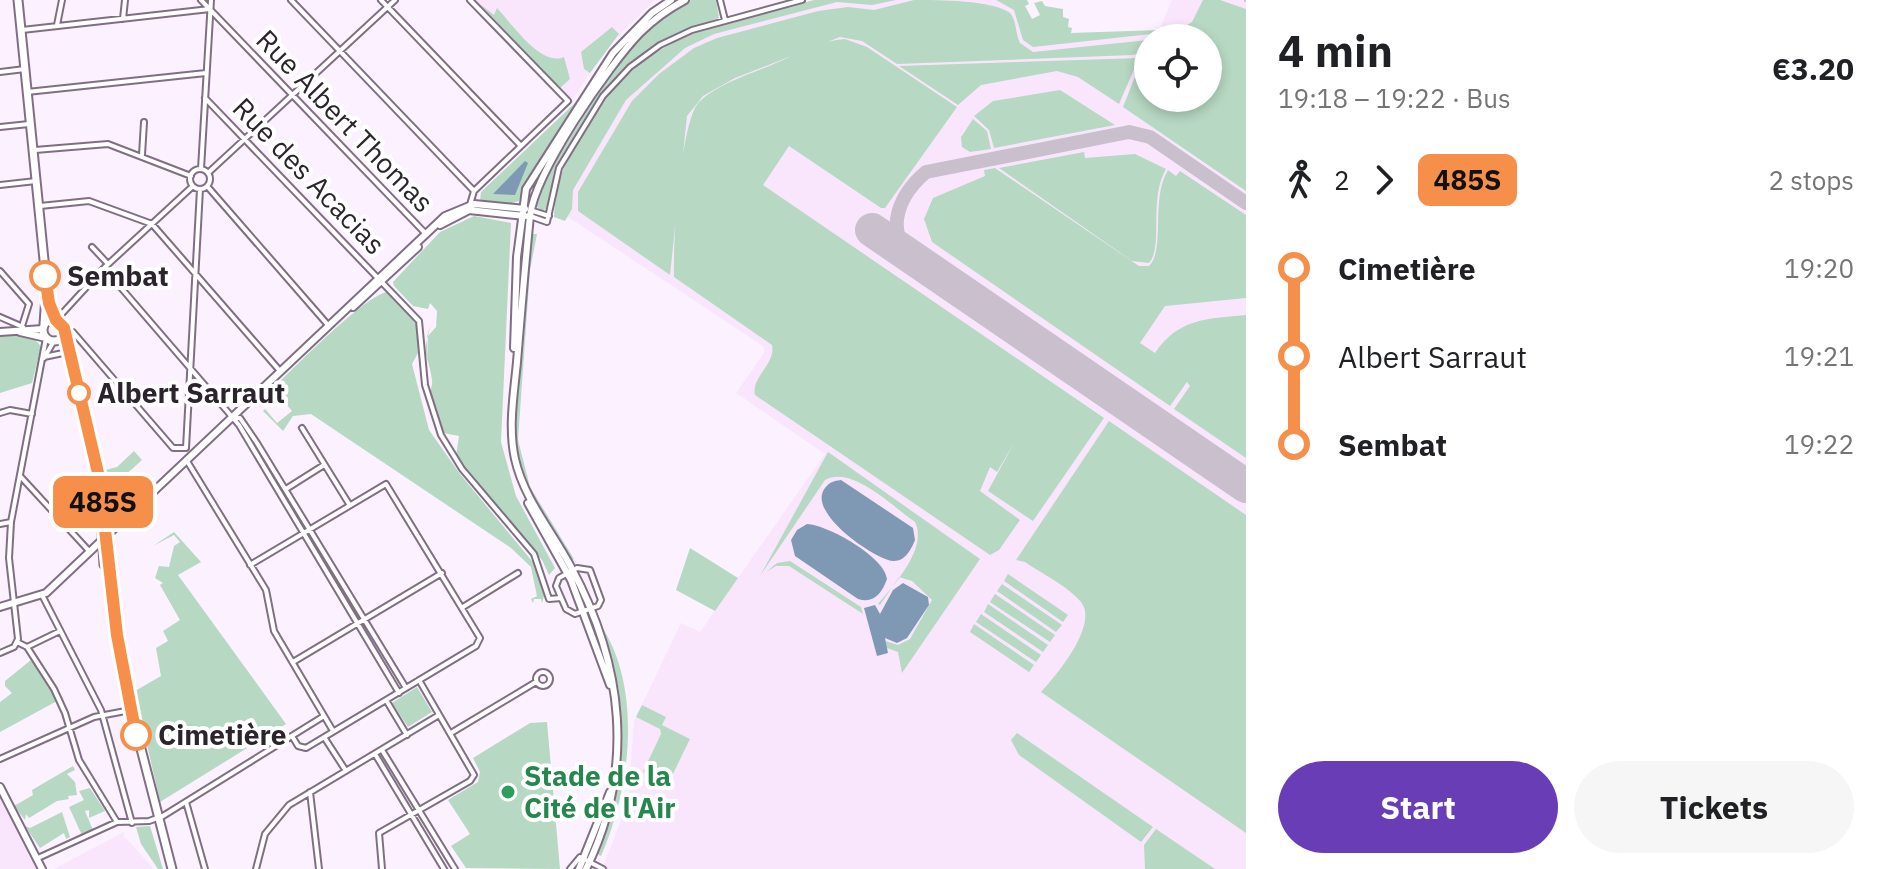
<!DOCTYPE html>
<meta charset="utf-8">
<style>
:root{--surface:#fff;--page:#f6f6f6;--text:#202124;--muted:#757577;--accent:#693db5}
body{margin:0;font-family:"IBM Plex Sans",sans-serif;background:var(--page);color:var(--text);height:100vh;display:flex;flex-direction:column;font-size:30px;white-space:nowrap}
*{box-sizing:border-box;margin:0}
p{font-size:26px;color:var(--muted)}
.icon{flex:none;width:44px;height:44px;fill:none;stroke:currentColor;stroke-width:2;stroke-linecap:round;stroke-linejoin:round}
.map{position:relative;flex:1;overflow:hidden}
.sheet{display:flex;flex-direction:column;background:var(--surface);width:640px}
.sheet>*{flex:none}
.badge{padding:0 16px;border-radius:12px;font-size:28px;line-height:52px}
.tools{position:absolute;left:1134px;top:24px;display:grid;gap:16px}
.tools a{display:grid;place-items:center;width:88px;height:88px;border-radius:50%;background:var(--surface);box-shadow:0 4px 12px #0003;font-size:40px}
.map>.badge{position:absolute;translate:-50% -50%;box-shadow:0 0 0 4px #fff}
.legs{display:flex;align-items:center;gap:12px;height:88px;padding:0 32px;font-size:26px}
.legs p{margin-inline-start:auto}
.headline{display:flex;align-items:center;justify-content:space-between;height:136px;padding:0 32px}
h1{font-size:44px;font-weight:800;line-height:60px}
.action{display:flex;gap:16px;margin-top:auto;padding:16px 32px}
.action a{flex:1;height:92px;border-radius:48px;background:var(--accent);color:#fff;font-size:32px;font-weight:800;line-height:92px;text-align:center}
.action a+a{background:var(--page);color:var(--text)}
ul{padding:0 32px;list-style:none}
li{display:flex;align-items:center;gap:28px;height:88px;font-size:30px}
li i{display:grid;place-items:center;width:12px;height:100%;margin:0 10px;background:currentColor}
li i::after{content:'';width:20px;height:20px;margin:-10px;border:6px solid;border-radius:50%;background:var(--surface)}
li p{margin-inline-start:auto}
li:first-child i{background:linear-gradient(#0000 50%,currentColor 0)}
li:last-child i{background:linear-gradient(currentColor 50%,#0000 0)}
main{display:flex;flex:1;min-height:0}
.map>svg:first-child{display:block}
.built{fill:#f9e6fd;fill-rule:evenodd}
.green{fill:#b7d8c3}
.water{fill:#7f99b5}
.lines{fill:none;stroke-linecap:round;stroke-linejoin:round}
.taxiway{stroke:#cac0cd;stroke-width:14}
.runway{stroke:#cac0cd;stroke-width:34}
.street-tunnel{stroke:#d2c8d5;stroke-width:4;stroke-dasharray:4 2;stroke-linecap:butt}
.street-casing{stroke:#806f84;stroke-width:8}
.secondary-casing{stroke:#806f84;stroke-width:10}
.primary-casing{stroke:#806f84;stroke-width:11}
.street{stroke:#fff;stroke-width:4}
.secondary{stroke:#fff;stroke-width:6}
.primary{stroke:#fff;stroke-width:7}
.line-1-casing{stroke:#fff;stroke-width:18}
.line-1{stroke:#f68f4a;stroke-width:12}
.stop-1-dot{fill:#fff;stroke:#f68f4a;stroke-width:4}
.leisure-dot{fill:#2e9e5b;stroke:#fff;stroke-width:3}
.labels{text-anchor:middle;stroke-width:8;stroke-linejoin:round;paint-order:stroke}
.street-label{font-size:28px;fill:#2b242c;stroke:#fff}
.stop-label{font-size:28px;font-weight:bold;fill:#2b242c;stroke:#fff;text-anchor:start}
.leisure-label{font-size:28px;font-weight:bold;fill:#27864d;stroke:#fff;text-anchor:start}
</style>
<main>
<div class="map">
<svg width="1246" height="869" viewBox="0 0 1246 869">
<rect width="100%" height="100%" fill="#fcf1ff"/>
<path class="built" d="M474 0H655L609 45 574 97 568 98Z
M831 0H1017L1027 38 1159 31 1172 0H1246V869H602L628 803 634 721 681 623 700 632 825 454 736 393 764 353 763 346 559 211 615 88 690 40ZM1148 38H1208V98H1148Z
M0 793 30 850 27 853 37 869H0Z
M124 832V836L154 869H54Z"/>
<path class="green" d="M691 0H716L719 18 654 45 609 84 554 172 549 208 540 211 535 203C546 176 561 152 577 127 608 77 637 29 691 0Z
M814 0H896L872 5 837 2 714 34 685 48 626 100 573 190 572 209 565 221 554 217C557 174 565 163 587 127 644 31 715 26 814 0Z
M914 0C938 0 993 0 1010 13 1017 21 1015 33 1020 43L1033 52 1148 40V50L1133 55 897 64 862 41 840 37 735 78 703 96 687 116 670 275 578 211V192L632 101 659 74 694 48 717 38 818 11 848 7 874 10Z
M996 0H1027L1029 4 1025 6 1032 19 1040 15 1034 3 1042 1 1045 6 1063 9V17L1069 19 1068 27 1072 28 1071 33 1159 30 1160 33 1033 47 1023 40 1014 10Z
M1203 0H1220L1246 9V191L1123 107 1138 69 1148 57V98H1208V38H1165L1192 22Z
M480 4 494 15 497 8C512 24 541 67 564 57L570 79 560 88Z
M612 27 619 34 590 73 584 69 581 52Z
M845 39 867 47 957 107 885 208H881L789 146 763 185 1104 418 1033 521 988 491 1014 443 997 472 990 467 980 491 1020 520 999 550 990 555 755 395C751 376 776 365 772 345L674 277C673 246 680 122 699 102 719 83 751 74 776 63 798 54 821 40 845 39Z
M618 41 533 170 519 201 508 204 480 201 481 192 575 103Z
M1139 58 1119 104 1078 77 1057 71 981 85 958 105 899 66Z
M1060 90 1115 125 994 148 989 130 974 116 993 101Z
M973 119 987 131 991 149 970 152 962 147 961 137Z
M1084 152 1085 158 1135 154 1166 169C1148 200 1164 246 1149 263L1132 261 999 168Z
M995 168 1139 266H1149C1166 249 1150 200 1168 170L1176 176 1180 171 1246 215V298L1165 306 1140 343 1155 353C1179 318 1206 319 1246 315V458L1174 409 1190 386 1187 382 1170 406 932 242 924 219 933 198 985 176 984 170Z
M474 216 511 223 501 442 516 496 555 568 549 575 542 560 456 456 459 436 443 433C438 422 431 409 430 397 430 390 433 384 432 380 428 350 420 359 432 322L427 336V363L428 336 436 327 437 311 430 303 428 309 413 306 394 286 393 282 440 232Z
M531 234H537L530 270 518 440 530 487 574 559 571 561C546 521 523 487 514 440Z
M388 292 418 326V353L412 364 429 430 460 474 536 566 544 596 542 603 541 599H534L533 603 531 599 537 596 531 567 511 548 311 414 293 416 283 431 263 411 265 409 277 423 292 411 273 388C293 369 367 293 388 292Z
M0 336C15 336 33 332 41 347L32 383 0 393Z
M1109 421 1246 515V833L1041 692C1057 675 1099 624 1081 602 1068 586 1042 574 1025 562L1016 560Z
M134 451 142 460 121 479 106 481 105 470 117 467Z
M828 452 980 559 902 673 898 652 887 648 885 641 898 645 910 639 932 600 912 581 899 577 880 605 878 604C894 585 928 548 915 522 893 507 852 465 825 480L760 576Z
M174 532 201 562 178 575 286 724 160 802 135 691 161 676 156 648 168 641 163 631 180 620 160 585 163 583 155 578 159 566 169 567 174 546 180 542 174 535 153 546Z
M690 548 738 578 715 611 676 590Z
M790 561 861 607 863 614 789 566H776L766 572 777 563Z
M1008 574 1068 615 1063 622 1004 581Z
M1002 584 1062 625 1056 632 997 591Z
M995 594 1055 635 1050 642 990 602Z
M988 604 1048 645 1043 652 984 612Z
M981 614 1041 655 1036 662 976 622Z
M595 617C644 680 632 786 601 856L597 854C631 777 626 694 595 617Z
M974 624 1034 665 1029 672 970 632Z
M31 660 57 701 0 732V702L12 693 5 686V681Z
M417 687 432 712 408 727 392 703Z
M642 705 666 717 662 725 690 739 668 784 643 772 661 734 660 729 636 717Z
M547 722 560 869 466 868 451 846 470 834 448 800 478 782 480 772 473 758 530 723Z
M1017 733 1153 827 1141 842 1019 755 1011 740Z
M73 766 75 770 67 774 75 782 77 795 68 796 69 799 57 801 29 818 26 814 25 820 14 806 33 795 32 790Z
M90 788 105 811 89 818V810L85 811 93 830 79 837 81 833 69 807 84 800 79 791Z
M62 812 70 837 66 839 64 833 40 848 25 826 30 828Z
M150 826 163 869H158L141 844 136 827Z
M1156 829 1215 869H1145L1144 845Z"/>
<path class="water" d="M525 161 528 163 515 195 493 194Z
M841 480 913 528 915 540C911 550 905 561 894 561 879 562 805 513 825 488 830 482 833 481 841 480Z
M807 524C828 525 885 557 887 579 882 593 874 604 858 599L795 556 791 540 797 530Z
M903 583 928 597 929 605 907 638 897 643 885 638 888 653 877 656 864 608 875 605 880 614 893 590Z"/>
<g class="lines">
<path class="taxiway" d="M910 256C884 228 900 194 926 172L1129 132 1150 137 1246 203"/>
<path class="runway" d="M872 230 1246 486"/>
<path class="street-tunnel" d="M1244 0H1246"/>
<g class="street-casing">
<path id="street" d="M201 0 426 234
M291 0 474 191
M381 0 521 146
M720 0 725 20
M123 19 125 0
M57 25 62 0
M22 30 210 9
M0 72 25 69
M27 92 206 73
M205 98 419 321 425 385 441 435 462 469 534 554 549 599 561 598
M0 127 29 124
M35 150 108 144 191 176
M142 155 144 122
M201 169 211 0
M190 179a10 10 0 1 1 20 0a10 10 0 1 1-20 0Z
M208 173 395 0
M0 185 36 181
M207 186 328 325
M40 206 89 201 152 224 280 371
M469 208 474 191 568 101 470 0
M533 211 549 216
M530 216 547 222 559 168 603 96 630 67 660 45 692 30 802 0
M92 247 108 264
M104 268 239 425 399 693
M0 271 29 304 22 326
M0 317 23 327
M58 318 104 268 193 186
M64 331 73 332 173 448H186L200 189
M44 357 63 353
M44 358 54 341
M0 413 10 410 32 414
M234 418H240L257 443 406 688
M302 428 349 504
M187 461 266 590 274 631 333 731
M21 477 90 552
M286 489 324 465
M0 524 11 522
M250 565 386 484 480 638 476 646 306 748 298 746 292 736
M577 568 590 570 601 600 598 606 575 614 566 609 556 586 559 578Z
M42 595 101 710 132 823
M463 607 518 573
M17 642 27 647 54 689 65 713 79 760 117 822
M27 647 58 632
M0 653 14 647 18 639 9 558 11 522 46 338
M293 662 442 573
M536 679a7 7 0 1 1 14 0a7 7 0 1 1-14 0Z
M386 700 407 735
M451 733 536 682
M324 737 346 771
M382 750 455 869
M375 754 444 869
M0 759 94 717 131 710
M310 792 319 869
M186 802 205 869
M38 858 117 822 149 821 163 816 324 716
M256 869 265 834 289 805 439 715
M382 869 379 833 470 781 474 775 419 680
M570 869 580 857 603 869"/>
</g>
<g class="secondary-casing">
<path id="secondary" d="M440 225 469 210 525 216
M353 307 418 247
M0 332 43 329
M20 332 46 338
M514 348 517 257 526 189 613 53 652 13 671 0
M528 503 571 580 610 685
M0 607 46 593 445 216 474 204 525 209
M0 787 42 869
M579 869 610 792
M586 869C636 768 623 664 571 567 552 531 524 499 515 459 508 427 514 394 517 362 521 313 525 265 530 216 535 172 608 66 640 33 654 19 668 9 685 0"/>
</g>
<g class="primary-casing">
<path id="primary" d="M18 0 47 290 56 320
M43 330a11 11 0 1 1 22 0a11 11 0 1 1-22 0Z
M44 324 46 296
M64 333 99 477 114 611 131 710 172 869
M101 517 104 565"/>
</g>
<use href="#street" class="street"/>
<use href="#secondary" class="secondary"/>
<use href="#primary" class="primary"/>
</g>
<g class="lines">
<g class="line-1-casing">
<path id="line-1" d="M45 276 49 303 56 320 64 328 99 477 117 635 136 735"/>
</g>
<use href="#line-1" class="line-1"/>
</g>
<g class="stop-1-dot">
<circle cx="45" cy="276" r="14"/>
<circle cx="79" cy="393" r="10"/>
<circle cx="136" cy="735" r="14"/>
</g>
<circle class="leisure-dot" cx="508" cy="792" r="8"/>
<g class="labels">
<g class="street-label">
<text transform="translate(345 121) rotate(46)" y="10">Rue Albert Thomas</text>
<text transform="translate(309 176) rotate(46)" y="10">Rue des Acacias</text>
</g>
<g class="stop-label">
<text x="67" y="286">Sembat</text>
<text x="97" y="403">Albert Sarraut</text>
<text x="158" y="745">Cimetière</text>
</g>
<g class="leisure-label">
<text x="524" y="786">Stade de la<tspan x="524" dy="32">Cité de l'Air</tspan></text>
</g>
</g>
</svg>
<div class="tools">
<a><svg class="icon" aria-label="locate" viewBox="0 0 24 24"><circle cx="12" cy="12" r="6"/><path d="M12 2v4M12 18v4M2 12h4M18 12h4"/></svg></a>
</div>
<b class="badge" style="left:103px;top:502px;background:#f68f4a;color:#111">485S</b>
</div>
<section class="sheet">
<div class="headline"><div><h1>4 min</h1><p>19:18 – 19:22 · Bus</p></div><b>€3.20</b></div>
<div class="legs"><svg class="icon" aria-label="walk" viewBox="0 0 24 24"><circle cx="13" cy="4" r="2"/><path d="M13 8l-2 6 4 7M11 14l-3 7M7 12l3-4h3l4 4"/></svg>2<svg class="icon" aria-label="forward" viewBox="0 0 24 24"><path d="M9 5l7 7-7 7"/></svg><b class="badge" style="background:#f68f4a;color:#111">485S</b><p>2 stops</p></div>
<ul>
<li><i style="color:#f68f4a"></i><b>Cimetière</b><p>19:20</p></li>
<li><i style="color:#f68f4a"></i><span>Albert Sarraut</span><p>19:21</p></li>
<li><i style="color:#f68f4a"></i><b>Sembat</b><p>19:22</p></li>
</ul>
<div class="action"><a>Start</a><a>Tickets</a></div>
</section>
</main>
